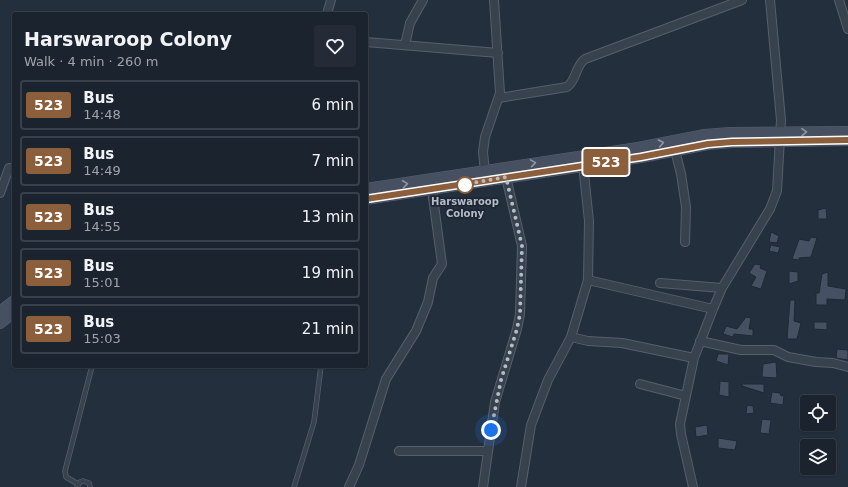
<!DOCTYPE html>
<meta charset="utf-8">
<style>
:root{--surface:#1b232e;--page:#242b36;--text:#f1f3f6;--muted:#a0a4aa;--line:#39404a}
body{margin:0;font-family:"DejaVu Sans",sans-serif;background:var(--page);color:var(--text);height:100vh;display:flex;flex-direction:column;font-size:15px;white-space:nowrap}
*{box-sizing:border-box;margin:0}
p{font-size:13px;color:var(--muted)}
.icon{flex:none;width:22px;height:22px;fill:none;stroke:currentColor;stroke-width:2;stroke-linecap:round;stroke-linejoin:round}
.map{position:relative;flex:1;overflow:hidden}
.panel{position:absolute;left:12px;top:12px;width:356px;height:356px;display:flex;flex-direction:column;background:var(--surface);border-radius:4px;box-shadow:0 1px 3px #0004,0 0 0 1px var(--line)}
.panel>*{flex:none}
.badge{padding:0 8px;border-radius:3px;font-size:14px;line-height:26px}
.controls{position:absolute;left:800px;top:395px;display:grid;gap:8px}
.controls a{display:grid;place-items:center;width:36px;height:36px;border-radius:4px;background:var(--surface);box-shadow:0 1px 3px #0004,0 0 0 1px var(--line);font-size:20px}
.you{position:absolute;width:20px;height:20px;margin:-10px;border:3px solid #fff;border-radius:50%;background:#1a73e8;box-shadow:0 0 0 6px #1a73e833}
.map>.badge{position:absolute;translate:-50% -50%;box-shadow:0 0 0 2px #fff}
.round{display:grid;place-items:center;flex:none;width:42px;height:42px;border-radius:4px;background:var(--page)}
.summary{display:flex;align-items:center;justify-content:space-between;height:68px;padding:0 12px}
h1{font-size:19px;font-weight:600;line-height:30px}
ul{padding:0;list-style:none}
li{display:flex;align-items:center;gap:12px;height:50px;margin:0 8px 6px;padding:0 4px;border:2px solid var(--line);border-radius:4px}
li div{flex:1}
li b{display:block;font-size:15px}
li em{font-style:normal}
li .badge{min-width:44px;font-weight:700;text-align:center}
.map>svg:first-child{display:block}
.building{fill:#455162;stroke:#1f2835}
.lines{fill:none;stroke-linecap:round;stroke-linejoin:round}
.service-casing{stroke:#565f6c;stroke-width:5.5}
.minor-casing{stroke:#565f6c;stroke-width:10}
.secondary-casing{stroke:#565f6c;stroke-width:12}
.service{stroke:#38414e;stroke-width:4}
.minor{stroke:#38414e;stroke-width:8}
.secondary{stroke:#465061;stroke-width:11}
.oneway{stroke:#8e96a5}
.line-casing{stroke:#fff;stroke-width:9}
.line{stroke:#8b5e3c;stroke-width:6}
.walk{stroke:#b4bcc9;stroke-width:4;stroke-dasharray:0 7.2}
.stop-dot{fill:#fff;stroke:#8b5e3c;stroke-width:2}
.labels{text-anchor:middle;stroke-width:3.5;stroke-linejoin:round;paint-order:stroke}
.stop-label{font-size:10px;font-weight:bold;fill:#b4bcc9;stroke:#1d2633}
</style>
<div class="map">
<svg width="848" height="487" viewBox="0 0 848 487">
<rect width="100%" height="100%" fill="#242f3e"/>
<path class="building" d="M826 208 827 219H818V210Z
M771 232 779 236 777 243 769 242Z
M811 237 817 238 811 257 799 258V260L792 259 799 239 809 241Z
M771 245 780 247 778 253 769 251Z
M755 264 761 265 760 268 767 271 761 289 751 286 756 277 749 273Z
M789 271 798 272V281L789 284Z
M828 272V286L846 289 845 300 827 299V305H816V293H819L822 274Z
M790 300H795L794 321 801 323 797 339H787Z
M746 317 751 318 749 329H753V336L734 334 733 337 723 334 726 326 737 329Z
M814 322H827V330L814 329Z
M837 349 848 350V360L836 358Z
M718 354H729L728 365 716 361Z
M776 362 777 378 762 377 763 364Z
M720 381 729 382V397L719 395Z
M742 384H764V393L742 386Z
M772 392 780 393 781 396 784 395 783 405 770 403Z
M747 405 753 406 754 413 746 414Z
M762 419 771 420 769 434 760 433Z
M707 425 708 435 696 437 695 427Z
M718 438 737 441 735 450 718 448Z
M805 468H823V469L806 475Z"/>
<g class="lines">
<g class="service-casing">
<path id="service" d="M78 484 66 477 65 471 92 366
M77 487 80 482 83 481 89 483 90 487
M294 487 314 422 321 366"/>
</g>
<g class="minor-casing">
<path id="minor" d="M839 0 848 29
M327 14 331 0
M366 42 498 53
M405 45 410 23 423 0
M499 98 567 87C577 80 575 66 585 59L742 0
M675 150 681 174 686 207 685 242
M485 172 483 152 485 137 500 93 494 0
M0 193 9 168
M588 280 713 309
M660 283 722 288
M571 337 588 341 622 343 694 358
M700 341 741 350H774L788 357 816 362 833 363 848 367
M640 384 686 396
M399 451H487
M349 487 359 465 386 379 416 331 428 302 433 278 442 264 432 190
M483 487 495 402 517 329 520 314 522 246 506 177
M521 487 531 425 548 380 571 337 588 280 589 221 583 165
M693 487 681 434 680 424 694 358 713 309 722 288 770 209 777 191 781 120 770 0"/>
</g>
<g class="secondary-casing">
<path id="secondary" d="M366 189 638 148 705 135 730 133 848 132
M366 199 641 157 708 144 732 142 848 140
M0 312 14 301
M0 323 14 312"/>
</g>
<use href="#service" class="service"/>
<use href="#minor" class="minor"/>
<use href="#secondary" class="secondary"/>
</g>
<defs><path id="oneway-chevron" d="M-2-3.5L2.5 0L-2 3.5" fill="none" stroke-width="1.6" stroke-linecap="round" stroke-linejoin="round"/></defs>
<g class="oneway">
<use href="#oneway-chevron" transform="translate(804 132) rotate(-1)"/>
<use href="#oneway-chevron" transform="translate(661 143) rotate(-12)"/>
<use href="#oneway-chevron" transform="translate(533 163) rotate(-9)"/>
<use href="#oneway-chevron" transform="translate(405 184) rotate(-8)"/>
</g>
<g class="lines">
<g class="line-casing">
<path id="line" d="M366 199 641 157 708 144 732 142 848 140"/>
</g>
<use href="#line" class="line"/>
<path class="walk" d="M465 185H460L506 177 522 246 520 314 517 329 501 380 491 430"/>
</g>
<circle class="stop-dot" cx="465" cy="185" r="8"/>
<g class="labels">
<g class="stop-label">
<text x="465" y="205">Harswaroop<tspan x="465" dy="12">Colony</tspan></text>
</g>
</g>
</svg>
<div class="controls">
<a><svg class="icon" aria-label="locate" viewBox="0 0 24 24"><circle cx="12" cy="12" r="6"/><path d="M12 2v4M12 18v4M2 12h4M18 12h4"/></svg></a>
<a><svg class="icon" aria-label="layers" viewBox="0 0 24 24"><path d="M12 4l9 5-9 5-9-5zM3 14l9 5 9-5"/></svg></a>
</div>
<div class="you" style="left:491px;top:430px"></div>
<b class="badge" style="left:606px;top:162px;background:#8b5e3c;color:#fff">523</b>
<section class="panel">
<div class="summary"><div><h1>Harswaroop Colony</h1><p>Walk · 4 min · 260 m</p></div><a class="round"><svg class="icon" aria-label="heart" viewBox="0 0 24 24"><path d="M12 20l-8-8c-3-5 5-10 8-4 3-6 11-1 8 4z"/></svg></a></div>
<ul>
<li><span class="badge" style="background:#8b5e3c;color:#fff">523</span><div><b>Bus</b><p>14:48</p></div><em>6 min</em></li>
<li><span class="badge" style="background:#8b5e3c;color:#fff">523</span><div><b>Bus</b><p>14:49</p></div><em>7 min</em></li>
<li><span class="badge" style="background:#8b5e3c;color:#fff">523</span><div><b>Bus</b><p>14:55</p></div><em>13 min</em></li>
<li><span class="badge" style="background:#8b5e3c;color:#fff">523</span><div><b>Bus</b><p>15:01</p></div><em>19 min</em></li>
<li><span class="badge" style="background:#8b5e3c;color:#fff">523</span><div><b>Bus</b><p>15:03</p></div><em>21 min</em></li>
</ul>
</section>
</div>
